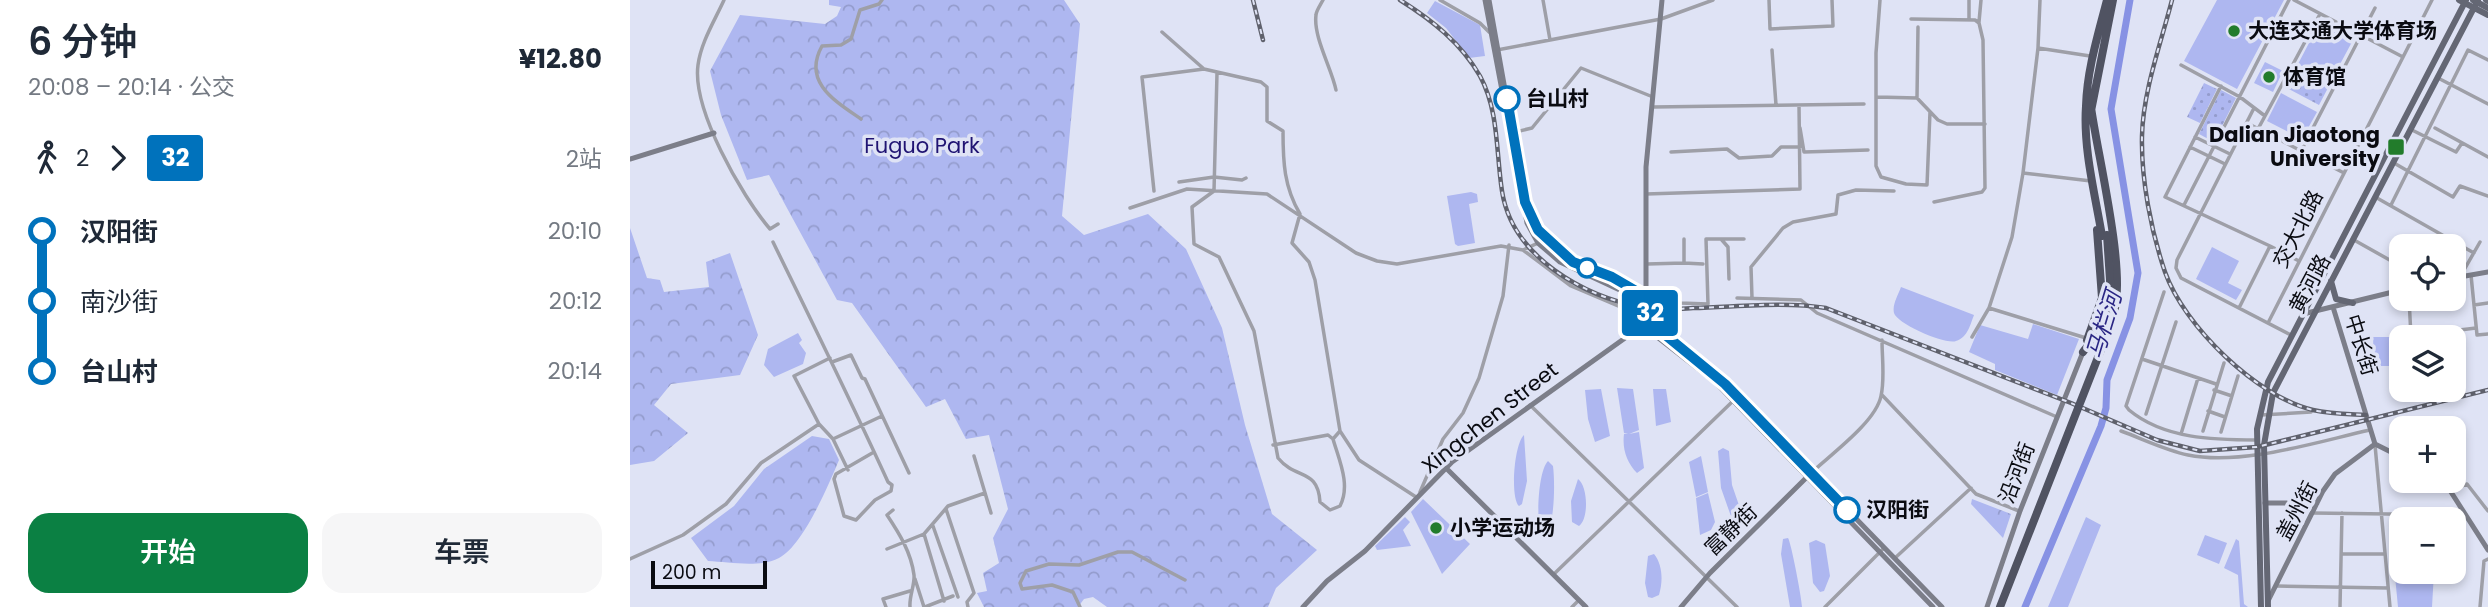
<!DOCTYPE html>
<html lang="zh">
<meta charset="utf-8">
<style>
:root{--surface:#fff;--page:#f6f6f7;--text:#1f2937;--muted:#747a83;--accent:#0b8043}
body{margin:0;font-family:Poppins,"Noto Sans SC",sans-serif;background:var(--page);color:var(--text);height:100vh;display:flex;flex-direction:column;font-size:26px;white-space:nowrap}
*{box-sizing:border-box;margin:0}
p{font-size:23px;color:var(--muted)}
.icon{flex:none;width:38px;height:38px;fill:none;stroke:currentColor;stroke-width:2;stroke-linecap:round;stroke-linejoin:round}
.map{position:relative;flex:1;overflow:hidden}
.details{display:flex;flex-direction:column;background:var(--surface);width:630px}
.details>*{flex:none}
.badge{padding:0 14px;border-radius:5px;font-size:24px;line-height:46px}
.tools{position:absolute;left:1759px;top:234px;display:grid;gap:14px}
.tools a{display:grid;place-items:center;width:77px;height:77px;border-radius:14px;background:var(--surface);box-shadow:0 4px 10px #0003;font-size:35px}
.scale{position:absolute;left:21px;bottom:18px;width:116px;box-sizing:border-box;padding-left:7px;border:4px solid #0a0b11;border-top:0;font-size:19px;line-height:24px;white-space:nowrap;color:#0a0b11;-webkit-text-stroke:5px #dfe3f5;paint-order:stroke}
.map>.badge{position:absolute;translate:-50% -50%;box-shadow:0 0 0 4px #fff}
.legs{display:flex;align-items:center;gap:10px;height:77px;padding:0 28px;font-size:23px}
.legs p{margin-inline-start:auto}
.summary{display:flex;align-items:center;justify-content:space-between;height:119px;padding:0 28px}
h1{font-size:38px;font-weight:600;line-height:52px}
.action{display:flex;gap:14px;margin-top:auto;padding:14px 28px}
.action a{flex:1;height:80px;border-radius:21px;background:var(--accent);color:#fff;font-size:28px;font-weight:600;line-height:80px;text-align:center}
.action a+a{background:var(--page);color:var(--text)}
ul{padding:0 28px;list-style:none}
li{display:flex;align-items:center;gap:24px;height:70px;font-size:26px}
li i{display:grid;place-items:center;width:10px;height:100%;margin:0 9px;background:currentColor}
li i::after{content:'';width:18px;height:18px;margin:-9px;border:5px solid;border-radius:50%;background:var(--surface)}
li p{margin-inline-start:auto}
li:first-child i{background:linear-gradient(#0000 50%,currentColor 0)}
li:last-child i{background:linear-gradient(currentColor 50%,#0000 0)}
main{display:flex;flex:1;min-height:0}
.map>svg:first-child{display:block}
.green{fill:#aeb7f0}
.forest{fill:url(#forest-crowns)}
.garden{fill:url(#garden-dots)}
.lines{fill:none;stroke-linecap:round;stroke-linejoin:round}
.river{stroke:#8792e4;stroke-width:7}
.street{stroke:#9e9fa7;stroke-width:3.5}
.secondary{stroke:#7c7e89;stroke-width:5}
.primary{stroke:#646774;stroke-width:6}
.highway{stroke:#505362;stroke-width:8}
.rail-casing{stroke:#5f616c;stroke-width:4.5}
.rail{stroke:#dfe3f5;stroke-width:2;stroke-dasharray:5;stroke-linecap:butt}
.primary-bridge{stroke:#646774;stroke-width:6}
.highway-bridge{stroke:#505362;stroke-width:8}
.line-1-casing{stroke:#fff;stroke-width:16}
.line-1{stroke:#0072bc;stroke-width:10}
.poi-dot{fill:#227c2b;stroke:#dfe3f5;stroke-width:2.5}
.stop-1-dot{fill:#fff;stroke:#0072bc;stroke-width:3.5}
.labels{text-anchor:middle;stroke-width:7;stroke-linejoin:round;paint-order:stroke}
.poi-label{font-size:21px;font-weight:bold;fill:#0a0b11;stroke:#dfe3f5;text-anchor:start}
.stop-label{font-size:21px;font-weight:bold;fill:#0a0b11;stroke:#dfe3f5;text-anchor:start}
.park-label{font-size:21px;fill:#201473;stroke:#dfe3f5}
.street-label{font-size:21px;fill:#0a0b11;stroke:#dfe3f5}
.water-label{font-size:23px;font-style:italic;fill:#2a2684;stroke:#dfe3f5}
</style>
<main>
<section class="details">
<div class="summary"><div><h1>6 分钟</h1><p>20:08 – 20:14 · 公交</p></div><b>¥12.80</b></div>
<div class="legs"><svg class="icon" aria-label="walk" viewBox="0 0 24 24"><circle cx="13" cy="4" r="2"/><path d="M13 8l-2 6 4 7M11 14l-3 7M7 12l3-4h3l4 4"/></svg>2<svg class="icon" aria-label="forward" viewBox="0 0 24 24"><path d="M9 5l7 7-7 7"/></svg><b class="badge" style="background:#0072bc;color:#fff">32</b><p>2站</p></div>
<ul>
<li><i style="color:#0072bc"></i><b>汉阳街</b><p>20:10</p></li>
<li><i style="color:#0072bc"></i><span>南沙街</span><p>20:12</p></li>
<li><i style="color:#0072bc"></i><b>台山村</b><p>20:14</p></li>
</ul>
<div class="action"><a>开始</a><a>车票</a></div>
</section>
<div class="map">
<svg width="1858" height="607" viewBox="0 0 1858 607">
<defs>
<pattern id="forest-crowns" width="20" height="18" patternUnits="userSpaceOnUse" patternTransform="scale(1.75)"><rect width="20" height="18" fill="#aeb7f0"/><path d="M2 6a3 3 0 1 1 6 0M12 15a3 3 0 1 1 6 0" fill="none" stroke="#949ccd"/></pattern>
<pattern id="garden-dots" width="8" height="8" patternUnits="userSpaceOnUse" patternTransform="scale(1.75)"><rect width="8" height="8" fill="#aeb7f0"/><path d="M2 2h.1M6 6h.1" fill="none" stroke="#949ccd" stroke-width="1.8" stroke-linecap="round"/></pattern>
</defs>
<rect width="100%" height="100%" fill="#dfe3f5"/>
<path class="green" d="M1587 0H1654L1607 89 1554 61Z
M805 1 850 25 855 56 839 58 816 28 797 13Z
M1690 22 1723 40 1701 81 1668 64Z
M1635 62 1653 71 1643 92 1624 83Z
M1651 93 1687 112 1672 139 1637 121Z
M841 192 847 194 848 202 839 204 845 243 828 246 825 244 817 196Z
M1582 247 1609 261 1598 283 1612 290 1606 300 1566 279Z
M1271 287 1344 315C1340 325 1338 337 1326 341 1316 345 1267 324 1264 313 1262 305 1268 295 1271 287Z
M1403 324 1449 339 1427 395 1365 370V364L1339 352 1350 325 1398 339Z
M168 333 172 340 169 343 176 353 173 364 144 377 134 365 138 349Z
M1743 337H1765V366H1744Z
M987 388 1003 389 1009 430 999 434 1009 432 1014 468 1007 473C997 463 992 449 994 434L998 433H994Z
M971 389 980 436 965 442 958 419 955 390Z
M1023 389H1036L1041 422 1026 426Z
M894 435 897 481 892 504 889 506C880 498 884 444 894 435Z
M1093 448 1099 451 1102 485 1111 511 1103 522 1091 488 1088 451Z
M1071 456 1078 492 1066 497 1059 462Z
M918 461 923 466C925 482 925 522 916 535L911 534C906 521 908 471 918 461Z
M948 479C958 486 959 519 949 526L942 522 941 501Z
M1078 493 1085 522 1081 530 1070 535 1066 498Z
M793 499 840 544 812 574 781 512Z
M775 517 780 522 773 530 781 546 747 550 745 546Z
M1456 517 1471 525 1438 607H1418Z
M1575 535 1597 543 1589 564 1567 555Z
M1761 535H1771V572H1804L1802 607H1768Z
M1158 538C1161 542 1172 599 1172 607H1160L1151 554 1153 539Z
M1606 539 1609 541 1614 604 1618 607H1610L1608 575 1594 568Z
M1186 540 1195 544 1200 576 1194 591 1190 592 1183 583 1179 543Z
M1024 554C1033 565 1033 582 1029 595L1022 598 1018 597 1015 583 1018 556Z"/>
<path class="forest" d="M199 0H434L450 24 432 216 454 235 518 214 556 249 592 328 615 425 642 514 687 550 646 588 638 607H477L463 597 454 599 448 607H354L347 593 357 591 353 573 369 563 363 538 378 509 359 435 336 439 315 399 296 407 222 303 207 300 139 175 117 180 91 115 80 71 110 15 195 24 207 16 211 7 199 5Z
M0 228 17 278 30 280 34 292 79 287 76 262 100 253 128 335 110 375 41 384 24 405 58 433 24 461 0 465Z
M182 436 199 439 209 460C199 484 173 546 149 558 130 568 99 562 78 561L61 538 104 506 134 469Z
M1342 499 1381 514 1373 538 1341 504Z"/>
<path class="garden" d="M1665 68 1699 86 1689 105 1655 87Z
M1574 83 1587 89 1570 123 1557 117Z
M1591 90 1606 98 1584 142 1569 134Z"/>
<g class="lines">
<path class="river" d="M1395 607 1471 426 1476 408 1477 380 1500 318 1508 273 1481 109 1500 0"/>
<path class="street" d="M94 0C85 20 71 42 68 65 62 109 111 195 140 229L148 224
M693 0C691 4 686 11 686 15 683 37 702 69 706 90
M810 0 850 23 859 32
M913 0 920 40
M1139 0 1140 29 1203 26 1202 0
M1250 0 1246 53V166L1251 177 1276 184 1297 185 1300 112
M1339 0V19
M1410 0 1408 48 1460 56
M1664 0 1773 57
M1281 19 1345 20 1349 23 1353 40 1355 188 1352 192 1304 202
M1349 22 1351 0
M532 32 574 69 631 82 637 87V121L653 131C653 162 654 187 670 214L662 243 679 262 685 280 710 431 729 460 786 497
M867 50 1031 19 1083 0
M1142 50 1146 105
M1551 65 1610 97 1635 116
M587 73 584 191 562 207 564 244 589 257 624 331 648 458C666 480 688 468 690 502L700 510 710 506C721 485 709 460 703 439L710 431
M1808 78 1858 104
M1591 86 1535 197 1640 246
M1247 97 1287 98 1308 120 1317 124H1355
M1287 98 1288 27
M1023 107 1234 104
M1623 110 1547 260 1546 268 1551 278 1661 335
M231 119C205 101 172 82 192 46L211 45 221 39 230 10 249 4 252 0
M1617 123 1714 173
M1170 128 1174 152 1238 150
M1805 128 1858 157
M1628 129 1690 14
M1782 130 1826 152 1832 143
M881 133 902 128 951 68 1023 97
M1565 137 1600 154
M1560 147 1595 164
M1671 151 1745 8
M1041 152 1097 149 1109 158 1142 156 1151 147H1170
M1764 163 1823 197 1830 186 1858 196
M1393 173 1461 181
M549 182 584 177 612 180 616 178
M524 191 512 77 574 69
M1016 194 1170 189 1169 105
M1747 198 1844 253
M1554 205 1659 0
M1761 205 1838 50 1858 60
M500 208 557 189 637 194 726 253 747 261 767 264 871 246 893 250 908 243
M1091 239 1098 247 1099 279
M1724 240 1765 263
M143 242C182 322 221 401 258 482L262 485 261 491 245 500 226 520 214 516 204 479 206 474 244 452
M893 250 941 286 1014 317
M1054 263 1073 264
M1017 264 1054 263V239
M1841 275 1847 335 1858 334
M1830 277 1850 242
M1534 292 1496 406 1499 410C1534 439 1584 440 1627 440
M1023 298 1050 303 1078 304 1076 239H1114
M1107 298 1171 300 1187 313 1427 417
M1122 298 1121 267 1153 228 1163 222 1206 214 1208 195 1226 190 1264 191
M1779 299 1781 336
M1844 305 1858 303
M1359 308 1456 338
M1609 308 1640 246 1669 261
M1638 323 1802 0
M1781 336 1846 328
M1342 337 1359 308 1382 237 1393 173 1408 48
M200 358 164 376 189 424 203 439 218 470
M1512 359 1586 384
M202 362 221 355 232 378 235 379 279 473
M1584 390 1602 396
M1252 395 1346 494 1389 511
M900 405 1107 607
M1578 411 1595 417
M1516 414 1546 322
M1631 415 1681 412
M1491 431C1513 439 1535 450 1558 455 1612 466 1686 442 1740 430
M1573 431 1594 363
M1591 432 1608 376
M1551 434 1568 378
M203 439 252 416
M643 445 698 435 703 439
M1745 445 1760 607
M344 456 361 513
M1180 474C1200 455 1246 422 1251 396 1255 379 1252 358 1252 340
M1821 490 1837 484 1858 511
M790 492 813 439 833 413 849 378 873 296 879 245
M316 509 344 593 337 602 338 607
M263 510 257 515C269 533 281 552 284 575 285 585 279 596 280 607
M1682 513 1834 515
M303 526 328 597
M294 534 314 601
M257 549 294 534 318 506 355 493
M1712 554H1755
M1265 558 1341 488
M0 559 53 535 96 504 131 463 189 424
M924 574 1103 401
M285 579 294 607
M1647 586 1758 588
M256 607 253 599 280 591
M295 607 323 596
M450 607 443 592 422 585 392 589 390 583 396 571 419 564 449 565 488 552H502L555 580
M942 607 949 600
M1195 607 1254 548
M1710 607 1712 513
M1850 607 1854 561 1858 559"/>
<path class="secondary" d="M855 0 897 223 908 243 930 262 1009 299 1016 323 1022 333 1085 382 1303 607
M859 0 895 202 908 230 935 257 992 282 1013 295 1028 329 1095 384 1312 607
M0 159 84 133
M1824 278 1858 272
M1016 300V167L1032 0
M1703 307 1745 444 1771 457
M1673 314 1771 290
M816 468 956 607
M1814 481 1858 550
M1635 503H1687
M1638 601 1693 491 1705 474 1745 444
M673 607 697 581 735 551 822 462 1016 323
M1051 607 1080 573 1176 478
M1357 607 1390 511 1453 352"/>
<path class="primary" d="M1829 0 1858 15
M1856 0 1858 1
M1701 281 1706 299 1723 303
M1631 607 1627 429 1638 382 1836 0
M1638 607 1634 445 1643 393 1848 0"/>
<path class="highway" d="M1461 111 1483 0
M1472 236C1465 194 1453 149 1456 106 1457 70 1468 35 1477 0
M1457 340 1472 298 1467 230
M1453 352C1461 340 1479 326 1483 315 1498 276 1467 153 1461 107"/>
<g class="rail-casing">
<path id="rail" d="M623 0 633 40
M770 0C802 20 831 43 850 76 869 111 866 153 872 191 882 257 954 297 1015 308 1030 311 1048 309 1063 308 1107 307 1153 301 1196 308L1441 403 1527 440 1570 451 1627 447 1858 390
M1542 0C1531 43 1513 91 1512 136 1511 179 1521 231 1535 272 1554 326 1627 397 1683 410 1701 414 1719 414 1736 415"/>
</g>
<use href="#rail" class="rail"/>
<path class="primary-bridge" d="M1843 0 1858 8"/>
<path class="highway-bridge" d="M1370 607 1474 342 1481 295 1477 235"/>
</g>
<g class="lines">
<g class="line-1-casing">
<path id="line-1" d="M877 99 895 202 908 230 943 262 982 277 1013 295 1028 329 1095 384 1217 510"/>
</g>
<use href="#line-1" class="line-1"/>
</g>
<g class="poi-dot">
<circle cx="1604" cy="31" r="7"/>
<circle cx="1639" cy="77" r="7"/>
<rect x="1757" y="138" width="18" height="18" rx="3.5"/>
<circle cx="806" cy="528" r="7"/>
</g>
<g class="stop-1-dot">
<circle cx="877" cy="99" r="12"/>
<circle cx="957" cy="268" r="9"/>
<circle cx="1217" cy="510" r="12"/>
</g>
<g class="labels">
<g class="poi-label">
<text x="1618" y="38">大连交通大学体育场</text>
<text x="1653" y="84">体育馆</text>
<text x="1750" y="142" text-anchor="end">Dalian Jiaotong<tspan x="1750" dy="24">University</tspan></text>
<text x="820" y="535">小学运动场</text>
</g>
<g class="stop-label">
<text x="896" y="106">台山村</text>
<text x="1236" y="517">汉阳街</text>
</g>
<g class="park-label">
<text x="292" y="153">Fuguo Park</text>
</g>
<g class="street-label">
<text transform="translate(1668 229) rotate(-63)" y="7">交大北路</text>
<text transform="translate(1680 284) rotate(-62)" y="7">黄河路</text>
<text transform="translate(1731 345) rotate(73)" y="7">中长街</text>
<text transform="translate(860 418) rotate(-38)" y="7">Xingchen Street</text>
<text transform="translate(1387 473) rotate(-69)" y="7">沿河街</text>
<text transform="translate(1667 511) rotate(-62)" y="7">盖州街</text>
<text transform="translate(1101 530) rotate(-44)" y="7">富静街</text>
</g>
<g class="water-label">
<text transform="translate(1474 325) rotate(-73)" y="8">马栏河</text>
</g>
</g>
</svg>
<div class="tools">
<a><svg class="icon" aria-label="locate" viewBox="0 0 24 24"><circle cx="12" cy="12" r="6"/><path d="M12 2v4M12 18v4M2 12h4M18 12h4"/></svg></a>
<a><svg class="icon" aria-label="layers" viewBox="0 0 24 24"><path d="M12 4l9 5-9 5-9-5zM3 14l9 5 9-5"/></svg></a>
<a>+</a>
<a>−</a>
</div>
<div class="scale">200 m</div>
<b class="badge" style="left:1020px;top:313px;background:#0072bc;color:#fff">32</b>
</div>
</main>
